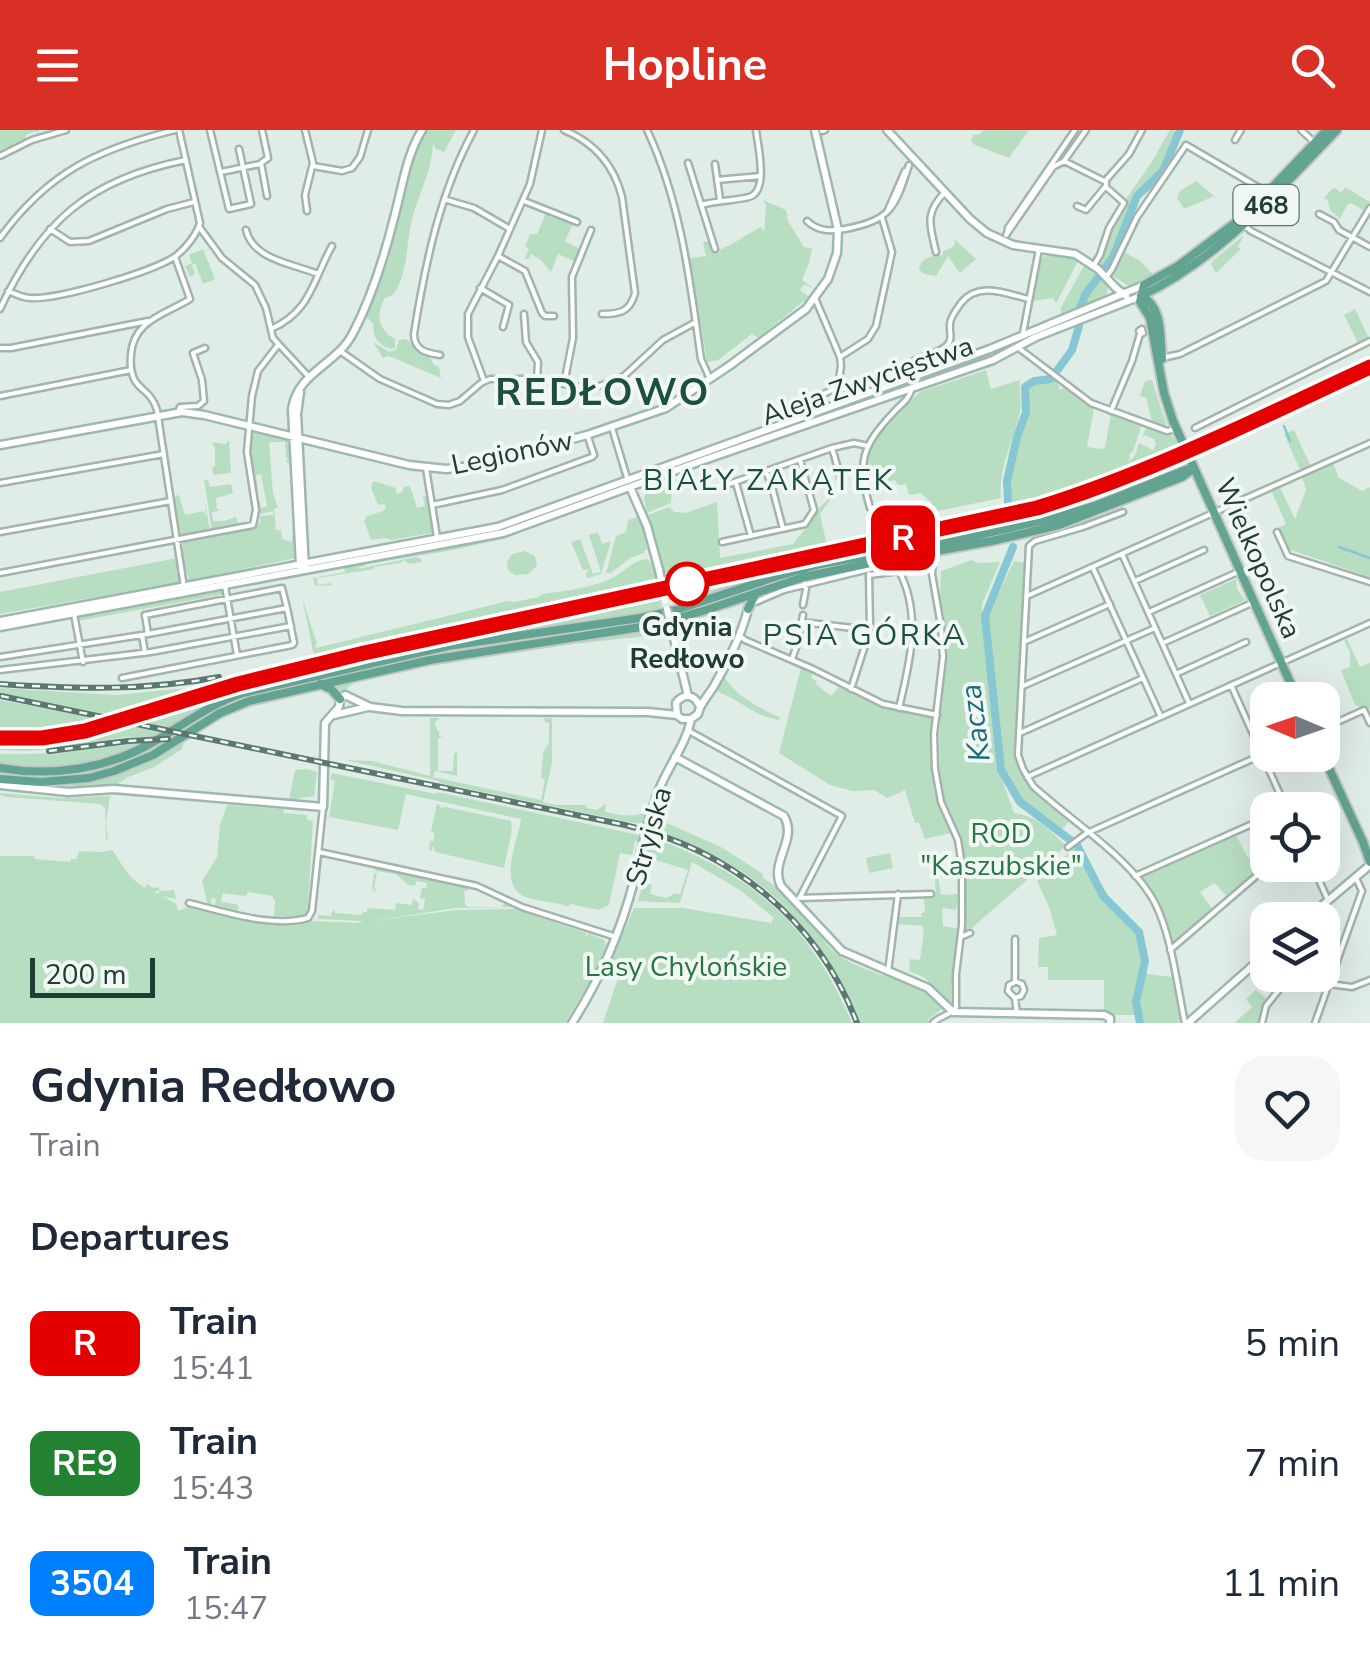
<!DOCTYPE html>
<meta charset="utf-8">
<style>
:root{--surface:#fff;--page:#f6f6f7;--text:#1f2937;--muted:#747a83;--accent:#d93025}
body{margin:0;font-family:"Nunito Sans",sans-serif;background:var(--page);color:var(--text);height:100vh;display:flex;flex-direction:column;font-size:38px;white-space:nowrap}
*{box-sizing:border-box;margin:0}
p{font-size:32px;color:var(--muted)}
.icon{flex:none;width:55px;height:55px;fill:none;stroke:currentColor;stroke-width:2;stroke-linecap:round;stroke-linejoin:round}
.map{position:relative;height:893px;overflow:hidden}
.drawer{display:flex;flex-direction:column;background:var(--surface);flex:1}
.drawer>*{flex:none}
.badge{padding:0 20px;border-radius:15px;font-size:35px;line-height:65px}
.needle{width:65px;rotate:272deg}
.fabs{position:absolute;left:1250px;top:552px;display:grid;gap:20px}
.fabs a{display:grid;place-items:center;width:90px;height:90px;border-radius:20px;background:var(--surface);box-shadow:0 10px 40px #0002;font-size:50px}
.scale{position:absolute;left:30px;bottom:25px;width:125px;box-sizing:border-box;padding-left:10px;border:5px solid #203d35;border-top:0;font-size:28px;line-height:35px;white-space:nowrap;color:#203d35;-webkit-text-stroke:8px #f1f8f4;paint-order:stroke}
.map>.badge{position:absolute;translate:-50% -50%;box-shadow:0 0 0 5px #fff}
h2{padding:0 30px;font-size:38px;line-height:90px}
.round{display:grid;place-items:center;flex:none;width:105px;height:105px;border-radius:30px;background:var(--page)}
.head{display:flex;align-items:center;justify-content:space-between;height:170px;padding:0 30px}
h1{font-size:48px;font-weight:700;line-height:75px}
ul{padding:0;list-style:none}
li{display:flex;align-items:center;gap:30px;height:120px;padding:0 30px}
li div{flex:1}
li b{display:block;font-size:38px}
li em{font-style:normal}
li .badge{min-width:110px;font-weight:700;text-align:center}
header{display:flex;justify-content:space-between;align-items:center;height:130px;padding:0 30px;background:var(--accent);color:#fff;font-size:45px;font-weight:700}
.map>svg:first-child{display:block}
.green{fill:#b8dec2}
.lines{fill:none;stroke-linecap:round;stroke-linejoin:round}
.stream{stroke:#86c7d3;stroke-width:2.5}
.river{stroke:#86c7d3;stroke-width:8}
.street-casing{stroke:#a3b4ad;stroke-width:9}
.secondary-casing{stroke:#9eb8af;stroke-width:11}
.primary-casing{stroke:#c1c9c6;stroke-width:12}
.street{stroke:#fff;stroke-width:4}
.secondary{stroke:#fff;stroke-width:6}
.primary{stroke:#63a392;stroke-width:8}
.rail-casing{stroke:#5b7870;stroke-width:6}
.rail{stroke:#f1f8f4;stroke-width:2.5;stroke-dasharray:8;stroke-linecap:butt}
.secondary-bridge-casing{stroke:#9eb8af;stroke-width:11;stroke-linecap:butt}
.secondary-bridge{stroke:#fff;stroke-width:6}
.line-casing{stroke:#fff;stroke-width:22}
.line{stroke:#e50000;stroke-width:15}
.stop-dot{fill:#fff;stroke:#e50000;stroke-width:5}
.labels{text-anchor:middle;stroke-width:8;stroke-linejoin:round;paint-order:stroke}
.shield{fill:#f1f8f4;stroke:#5f756e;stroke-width:2.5}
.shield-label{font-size:25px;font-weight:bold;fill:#203d35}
.street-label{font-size:28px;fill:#203d35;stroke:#f1f8f4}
.stop-label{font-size:28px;font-weight:bold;fill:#203d35;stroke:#f1f8f4}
.park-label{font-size:28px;fill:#297546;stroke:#f1f8f4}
.neighbourhood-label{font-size:30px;letter-spacing:2.5px;fill:#1c4f42;stroke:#f1f8f4}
.water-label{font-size:30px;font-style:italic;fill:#196b7a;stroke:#f1f8f4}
.district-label{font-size:38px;font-weight:bold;letter-spacing:2.5px;fill:#1c4f42;stroke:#f1f8f4}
</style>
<header><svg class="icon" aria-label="menu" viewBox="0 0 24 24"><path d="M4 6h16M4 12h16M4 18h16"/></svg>Hopline<svg class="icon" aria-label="search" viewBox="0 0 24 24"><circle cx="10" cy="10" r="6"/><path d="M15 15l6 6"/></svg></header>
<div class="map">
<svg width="1370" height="893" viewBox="0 0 1370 893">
<rect width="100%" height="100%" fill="#e0ece6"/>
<path class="green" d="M0 0H39L38 4 36 1 26 5V9L0 21Z
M425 0H456L444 22 436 19 433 14C432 39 421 59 414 82 406 108 409 135 397 159 394 165 391 166 385 168 375 186 379 200 395 209V218L391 219C377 214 373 208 373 193L365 187 388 131 418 12Z
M984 0H1029L1009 28 973 14 971 10 973 5 980 4Z
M1170 0H1174L1176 6 1164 37 1158 45 1143 56 1132 74V87L1109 141 1100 133 1112 96H1115L1128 74 1126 69 1153 30Z
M1196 51 1214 66 1184 79 1177 68 1180 61Z
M1334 57 1341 63 1345 57 1370 72 1365 81 1351 73 1347 75 1340 89 1330 80 1328 70 1324 68Z
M763 70 786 80 788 91 804 117 812 118 809 133 802 150 815 160 804 154 800 160 809 167 758 208 752 204 718 230 707 232 690 128 706 126 703 112 710 111 714 122C730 117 745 105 761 97L764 102 766 75Z
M546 83 550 84V87L573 94 565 111 580 119 574 131 558 124 551 142 541 130 531 124 528 130 525 128 529 119 525 116 530 104H537Z
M1244 105 1238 117 1241 119 1216 143 1211 134 1216 130 1210 133Z
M954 109 976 129 960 143 948 126 936 146 924 144 919 140C921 127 932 126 943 125V121L950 119 955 114Z
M203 119 215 149 203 154 195 133 192 135 195 144 190 147 185 136 192 133 189 125Z
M1122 121 1139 130 1154 145 1129 156 1111 145Z
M1052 124 1064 125 1078 131 1056 174 1053 168 1032 171 1040 128Z
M1085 134 1108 157 1107 165 1101 170 1062 184 1060 179Z
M1355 179 1370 210 1359 215 1344 185Z
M406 209 430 228 434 235 439 237 441 248 389 226 383 228 373 212 389 222 396 220 399 210Z
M986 240 991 259 1020 250C1019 261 1022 272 1020 282 1014 311 998 337 1001 368L933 382 932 373 920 363 909 365 906 354 898 355 895 350 868 356 865 328 868 320 889 290 920 262Z
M1054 248 1057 251 1060 260 1065 257 1094 278 1087 317 1102 319 1105 317 1111 284 1135 292 1141 297 1133 322 1130 323 1129 332 1135 325 1139 313 1153 320 1156 314 1154 309 1145 305 1142 307 1146 298 1172 306 1177 314 1129 337 1010 376 1007 355 1027 282 1026 258 1037 251 1048 252Z
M1152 250 1167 297 1152 292 1146 268 1140 266 1145 251Z
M1294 300 1311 337 1301 342 1284 304Z
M251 301 286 309 289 311 291 317 293 363 290 334 286 332 288 328H286L285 312H269L273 363 278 378 274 379 276 400H281L282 409 292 412 293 397 295 396H293L292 379 295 380 296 428 189 450 187 442H185L182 411 254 397 260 392V386L273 385V381L260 384 257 372 260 371 261 378 267 376 261 344 256 345 258 364H256L250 319Z
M229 310 231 343 213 345 212 337 215 336V319L212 312 226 314Z
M1333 333 1339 348 1362 361 1370 357V447L1288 419 1279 398 1286 394 1271 360 1280 357 1295 389 1306 360 1302 347Z
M204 350H208L210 357 231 354 233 363 216 368 217 379 221 380 212 382 213 391H224L236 387 238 393 214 398 212 401Z
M373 351 396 358V364L402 362 404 357 410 356 417 378 425 376 423 366H426L432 403 391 410 385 408 371 410 364 391 367 386 383 381 386 377 384 374 378 375 371 358Z
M672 353 671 373 647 383 644 368 646 363Z
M834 364 820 384 827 416 665 445 648 385 669 377 674 382 685 383 717 372 720 428 793 414 807 397 806 395 816 381Z
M179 365 185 385 203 381 206 386 205 372 210 401 181 406 174 371 175 366Z
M617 367 503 409 448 421 367 434 357 439 416 427 422 430 421 432 410 434 403 430 401 433 374 437V439L317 448 318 455 331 453 332 455 315 456 313 448 345 442 344 437 352 435 504 406Z
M638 387 643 398 647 420 644 421V423L630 428 611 443H606L616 406 626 402 628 390Z
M598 402 602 414 611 411 601 444 587 448 586 443 590 439 583 440 571 412 580 409 593 444 601 442 589 405Z
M524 421 535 426 537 436 528 444 515 445 508 440 507 432 512 424Z
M177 428 181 452 0 484V462Z
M647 429 653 434 656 448 591 466 314 526 302 467 317 514 315 515 316 518 508 471 514 472 539 467 542 464C564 461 592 458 612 448 627 440 630 432 647 429Z
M972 430 977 433 1000 432 982 474V487L997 636 1014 683C1039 687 1049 700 1066 716L966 803 963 718 945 670 940 642 939 606 946 516 940 466 941 441Z
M1014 431 1024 433 1015 622C1022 655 1045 671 1069 692L1061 700 1021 671 1005 641 995 572 987 483 989 477H992Z
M805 435 704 467 697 468 695 463 684 468 670 470 668 462Z
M1236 449 1237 459 1245 470 1210 486 1200 465Z
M223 459 225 464 78 491V486Z
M659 465 663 481 463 510 319 538Z
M663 486 664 489 640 495 437 525 322 551 321 547 436 521Z
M665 496 667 504 543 517 437 534 354 552 340 565 327 555 444 530 618 505Z
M1347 509 1360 537 1370 533V578L1368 580 1355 575 1341 540 1350 537V523L1344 510Z
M735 526 725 548C737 567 760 578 780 588L779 590C756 587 738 569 716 561Z
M801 538 813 544 811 548 817 551 816 554 831 566 839 557 885 578 932 588 931 606 934 661 951 703 925 709 919 693H915L905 660 887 668 874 660 853 661 830 655 779 623Z
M316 548 317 552 251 568 151 624 102 641 39 650 0 646V641L22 643 118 631 230 570Z
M0 558 116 565 187 558 189 565 123 586H113L0 564Z
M228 565 203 577 169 598 137 592 169 585Z
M0 570 101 589 103 593 36 603 0 602Z
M430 588H440L435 592V596L439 602V606L445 608H438V641H453L454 623H457V646L435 641 433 647 541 670 545 649 541 648 543 623 549 612V593L545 592 544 588H552V633L543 672 556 675H586V678L597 680 606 673 605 682C619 685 636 688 646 682L644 695 439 653V651L345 630 372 631 430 646Z
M129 594 163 602 154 607H125L75 617 27 621 0 620V612C43 615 89 610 129 594Z
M130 612H146C103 636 46 644 0 634V624C44 626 87 619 130 612Z
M181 612H184L182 619 154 637 126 648 115 656 65 658 135 639Z
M306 639 317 642 314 666 289 670 295 640Z
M332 643 436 664 437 662 639 705V712L635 711 632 725 620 723 609 775 599 780 570 774 569 777C557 772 541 772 529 768 495 759 518 711 521 689L406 664 398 700 329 687 335 651 330 649 329 653Z
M0 663 61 668 110 666 106 694 108 709 106 710 105 678 100 674 7 667 0 665Z
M437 673 441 678 446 677 511 691 512 700 504 738 435 722 433 716 431 721 429 720 430 711H433L435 703 431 702Z
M227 675 283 679 284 683 307 685V690L313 691 308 776 312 760 308 783 302 786 274 787 275 771 272 766 248 762 246 766 223 763 221 772 235 774 239 776 238 781 214 776 216 769 212 768 210 772 213 773 208 775 202 751 217 727 220 695Z
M653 687 721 717 763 744 762 747 778 758 820 803C836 840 893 843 924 862 931 866 937 873 943 878L929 889 928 893H860C823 811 779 753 694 716 680 709 666 702 650 700Z
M1236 705 1247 726 1259 740 1228 767 1214 753 1200 762 1213 780 1172 815 1158 769 1141 748Z
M648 706C751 743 809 792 852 893H603L621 839 610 836V834L634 778H683L771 793 774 788 740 760 692 732 680 773 638 771 649 732 646 753 652 755 650 764 667 768 675 763 680 764 688 740 646 727Z
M1074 716 1094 750 1096 746 1114 774 1141 800 1147 823V844L1172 847 1182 889 1180 893H1138L1136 885H1113L1104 881V850H1048V837H1038L1039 808 1057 805 1049 777 1037 751 1070 722Z
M112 720C122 734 129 749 145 758L147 754 153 758 158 757 160 760 155 762 158 764 160 761 174 760 176 769 163 766 176 774 178 781 194 775 271 792 313 791 357 793 363 791 318 789V785L330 786 334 779 335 783 362 785 363 782H367V778L395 780 396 773 412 775 413 769 419 773 418 779 423 780 425 769 420 768 422 758H426L427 753 416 751 415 756 408 755 396 744 377 741 374 758 377 761H374L372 758 374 744 376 743 375 738 467 757 468 761H464L465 774 469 777H501L505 773 515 777 456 778 371 791 456 780 515 779 586 803V808L588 803 604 810 606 816 592 848 565 893H0V726H34L35 729 70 732 71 729H76L79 721 101 722Z
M890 723 893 738 869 743 866 728Z
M938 747 941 765 959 764 956 780 942 778 943 796 960 799 951 856V877L925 848 909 841 910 829 920 830 924 801 922 796 898 794 899 787H924L921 786V783L925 782 924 769 936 765 935 748Z
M1256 860 1268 870 1260 881 1259 893H1236L1235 892 1252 877 1246 869Z"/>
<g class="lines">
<path class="stream" d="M1077 176 1081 172
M1284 296 1290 311
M1339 417 1370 428"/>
<path class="river" d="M1081 177 1085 165 1113 127 1137 66 1163 41 1180 0
M1008 372 1007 351 1017 307 1026 282 1025 257 1034 251 1051 249 1072 220 1079 196
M1013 417 985 486 1001 640 1020 672 1077 715 1103 766 1139 802 1145 831 1136 872 1140 893"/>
<g class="street-casing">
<path id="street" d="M210 0 229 79 251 74 239 19
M262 0 268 28 261 33 267 66
M305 0 313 33 305 65 307 81
M564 0C595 13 614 35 622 67L635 163C630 182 620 184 602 184
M647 0C681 72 690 151 701 229L710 249
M1301 0 1315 13
M822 1 825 0
M1235 10 1241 0
M0 26 32 10 66 0
M1064 31 1104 51
M688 33 715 119
M715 34 720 70
M313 36 342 41 352 38 360 27 368 0
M221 42 260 34
M717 50 761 46
M447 70 474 78 510 99
M524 71 577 92
M701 75C718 70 734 71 749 67 769 62 758 16 756 0
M1077 76 1086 80 1105 57
M887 82 905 41
M1319 84 1334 92 1339 100 1370 117
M807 91C819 102 830 101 845 99 891 90 895 78 909 35
M1244 95 1251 101 1370 162
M200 98 222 128 255 155 266 178 273 208 309 247
M50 99 70 112 89 111 167 79 194 72
M246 100C253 130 294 134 318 144
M1007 104 1008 98 1075 0
M1006 105 1053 37 1064 31 1086 0
M0 108C48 42 98 19 175 0
M936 122C930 95 924 84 945 62
M498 126 525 141 542 183 545 186H554
M175 127 190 169C166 184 133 190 131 225 130 233 131 242 134 249 141 262 151 261 157 280L184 457
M1094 135 1100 125 1109 98 1124 73 1106 57V50L1129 24 1142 0
M1106 147 1112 139 1137 87 1186 15 1268 63
M480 158 509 175 503 197
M8 161C16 164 23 168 31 168 57 170 157 141 177 125 186 118 197 104 200 93L179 0
M815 168 840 227 841 236 838 257
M0 179C41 91 90 49 186 30
M524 184 526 212 538 232 537 249
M271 199C311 181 312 152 332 116
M1142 199 1143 203 1141 204 1139 201Z
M1023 203 1039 119
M0 218H11L148 191
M1020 219 1091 273 1167 301 1176 299
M340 221 380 249 437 274 449 275 460 271 481 253 490 249H537L580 257 599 256 612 252 624 246 663 210 696 192
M440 225C426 223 414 220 414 204 425 134 440 62 474 0
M840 227 868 209 876 196 892 122 882 88
M1162 228 1180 224 1326 151 1370 78
M920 244 915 230C924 226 938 223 945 217 954 210 949 203 950 194 950 187 957 179 961 173 979 151 1006 164 1029 169
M484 251 468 207V184L498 126 530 54 542 0
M564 254 573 208 572 147 591 100
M839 257 849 261 855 269
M0 266 131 240
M1111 281 1132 231 1140 204
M178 282 180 277 198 276 204 271 202 250 193 223 205 218
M768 283 778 285 786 282 838 257
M612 298 628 351
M1195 298 1370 211
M832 318 841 349
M426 338 437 407
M766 342 771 353 783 399
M0 353 164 324
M736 353 751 406
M726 355 832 318 854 313 868 316
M432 375 502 360 592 327 594 325 588 307
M870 378C857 333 861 317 893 283 901 274 909 270 912 258
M1123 382 1083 397 1035 411 1029 416 1018 625 1023 639 1033 656C1070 690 1132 729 1155 773 1172 807 1177 856 1185 893
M0 402 171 371
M1277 402 1288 426 1370 452
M722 412 805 394 814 380 800 330
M1122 424 1189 573
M1093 438 1161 587
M0 443 253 395 256 380 247 322 252 266 258 241 278 215
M870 445 899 441C922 484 910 533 899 578
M1135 451 1204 420
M225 456 237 525
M1027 466 1370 313
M756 472 784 460 894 433 921 428 933 432 932 444 941 496 943 527 934 604 935 639 941 672 958 710 962 736V795L956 844V877C951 886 940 885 933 893
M803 475 806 459 805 454
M1149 482 1240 441
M74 484 83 532
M802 492 870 500
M148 504 145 485 282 458 287 478
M142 505 145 523
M740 506 745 510 813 539 883 574 937 585
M1024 512 1110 474
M1163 513 1254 472
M0 527 148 504 287 478 294 513 292 515 122 548
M792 529 798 512 803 485
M0 540 151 522 291 496
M1178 543 1246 512
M1231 555 1287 680
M1023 556 1155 498
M851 559 870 500 869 444
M1322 599 1364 580 1370 593
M689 601 842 686 800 767
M1020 603 1143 548
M1027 647 1370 493
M1068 717 1087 703 1268 622
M319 722 477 756 522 777 616 807
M1312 735 1328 770
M1135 746 1268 687
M799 768 931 764
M189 773C226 782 271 798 308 788L312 781 323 677
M961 807 970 803
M1015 809V852L1009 855 1008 861 1015 868 1017 884
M1170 820 1269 735
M888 842 898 764
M1329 854 1352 857 1370 850
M1015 868 1021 866 1024 860 1022 854 1017 852
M1262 893 1266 876 1291 845
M1315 893 1362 761 1356 748"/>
</g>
<g class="secondary-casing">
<path id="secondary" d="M887 0 970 89 987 103 1013 115 1075 124 1098 139 1116 158 1126 166
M300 262 297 284 305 439
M0 315 182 282 204 285 409 335 446 339 471 336 587 305 666 278 729 236 806 179 828 149 837 123 838 100 815 0
M630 357 647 396 659 440
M300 435 292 279C298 241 337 235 353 203 372 167 384 128 394 88 402 59 406 26 422 0
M0 491 498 397 990 219 1144 155
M671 496 688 566
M0 497 503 403 704 330 993 230 1036 207 1141 166
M334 585 368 577
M691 589H682L677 585 676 573C684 563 694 564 699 575
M675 627 784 686C798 710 769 732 781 756L842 821 928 858 953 882 1104 885 1110 888V893
M0 655 68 662 114 659 323 677 325 593 339 577 340 569 345 565 370 577 402 581 648 582 677 585
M1305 790 1370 735
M572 893C600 849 621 801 634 751 642 720 647 689 659 660 668 636 686 615 691 589L698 584C700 573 708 566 714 556 728 531 741 507 748 479
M1188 893 1268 822"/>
</g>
<g class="primary-casing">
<path id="primary" d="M1141 166C1220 128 1277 62 1337 0
M1141 166C1163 176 1160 208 1162 229
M748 479 755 465
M320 554 331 559 340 569
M1298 570 1173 291 1164 263 1150 188 1140 172 1144 155 1178 136 1247 84 1327 0
M1322 623 1363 712 1370 732
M0 638C51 647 108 639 153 612 183 595 210 574 243 563L448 516 640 488 673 481 778 446 821 434 974 406 1058 387 1097 375 1188 339
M0 649 41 652 89 648 114 641 153 625 220 583 249 571 430 530 654 495 706 480 804 447 875 432 992 411 1059 395 1182 347 1194 338"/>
</g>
<use href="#street" class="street"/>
<use href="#secondary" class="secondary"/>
<use href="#primary" class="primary"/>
<g class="rail-casing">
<path id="rail" d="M0 554C74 559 146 561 219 547
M1 566 625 695C731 720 818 790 857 893
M0 608 42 607 85 601 227 557 345 528 1026 381C1146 348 1258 289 1370 237
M49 621 128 611 168 609"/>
</g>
<use href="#rail" class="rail"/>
<g class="secondary-bridge-casing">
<path id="secondary-bridge" d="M659 440 665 470
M667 479 671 496"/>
</g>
<use href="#secondary-bridge" class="secondary-bridge"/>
</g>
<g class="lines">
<g class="line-casing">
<path id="line" d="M0 608H42L85 601 238 554 364 523 1037 378C1153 342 1260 288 1370 237"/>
</g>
<use href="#line" class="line"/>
</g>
<circle class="stop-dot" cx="687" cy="454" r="20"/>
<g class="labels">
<rect class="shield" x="1233.5" y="55" width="65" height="40" rx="8"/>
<g class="shield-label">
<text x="1266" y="84">468</text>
</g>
<g class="street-label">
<text transform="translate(867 250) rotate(-19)" y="10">Aleja Zwycięstwa</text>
<text transform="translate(512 322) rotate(-12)" y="10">Legionów</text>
<text transform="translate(1259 428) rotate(66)" y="10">Wielkopolska</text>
<text transform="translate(648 706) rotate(-74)" y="10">Stryjska</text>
</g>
<g class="stop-label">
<text x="687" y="506">Gdynia<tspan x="687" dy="32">Redłowo</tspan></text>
</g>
<g class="park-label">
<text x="1001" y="713">ROD<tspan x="1001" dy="32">"Kaszubskie"</tspan></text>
<text x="686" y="846">Lasy Chylońskie</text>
</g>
<g class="neighbourhood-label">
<text x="769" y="360">BIAŁY ZAKĄTEK</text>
<text x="865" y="515">PSIA GÓRKA</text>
</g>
<g class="water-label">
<text transform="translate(975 593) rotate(-97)" y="10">Kacza</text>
</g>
<g class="district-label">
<text x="603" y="275">REDŁOWO</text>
</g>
</g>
</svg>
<div class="fabs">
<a><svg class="needle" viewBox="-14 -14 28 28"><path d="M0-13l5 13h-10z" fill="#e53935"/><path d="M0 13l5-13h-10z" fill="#747a83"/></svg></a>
<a><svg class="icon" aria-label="locate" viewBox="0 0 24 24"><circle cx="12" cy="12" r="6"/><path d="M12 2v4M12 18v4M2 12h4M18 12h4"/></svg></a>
<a><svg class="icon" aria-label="layers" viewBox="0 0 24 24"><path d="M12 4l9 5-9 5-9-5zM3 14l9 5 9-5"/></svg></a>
</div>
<div class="scale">200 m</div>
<b class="badge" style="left:903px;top:408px;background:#e50000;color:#fff">R</b>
</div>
<section class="drawer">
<div class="head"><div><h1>Gdynia Redłowo</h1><p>Train</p></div><a class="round"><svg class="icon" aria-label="heart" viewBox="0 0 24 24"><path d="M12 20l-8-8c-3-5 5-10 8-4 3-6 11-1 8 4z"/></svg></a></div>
<h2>Departures</h2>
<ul>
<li><span class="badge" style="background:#e50000;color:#fff">R</span><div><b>Train</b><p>15:41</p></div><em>5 min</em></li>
<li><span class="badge" style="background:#238132;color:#fff">RE9</span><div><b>Train</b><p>15:43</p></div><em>7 min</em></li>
<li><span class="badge" style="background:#0080ff;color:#fff">3504</span><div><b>Train</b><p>15:47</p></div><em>11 min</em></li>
</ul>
</section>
